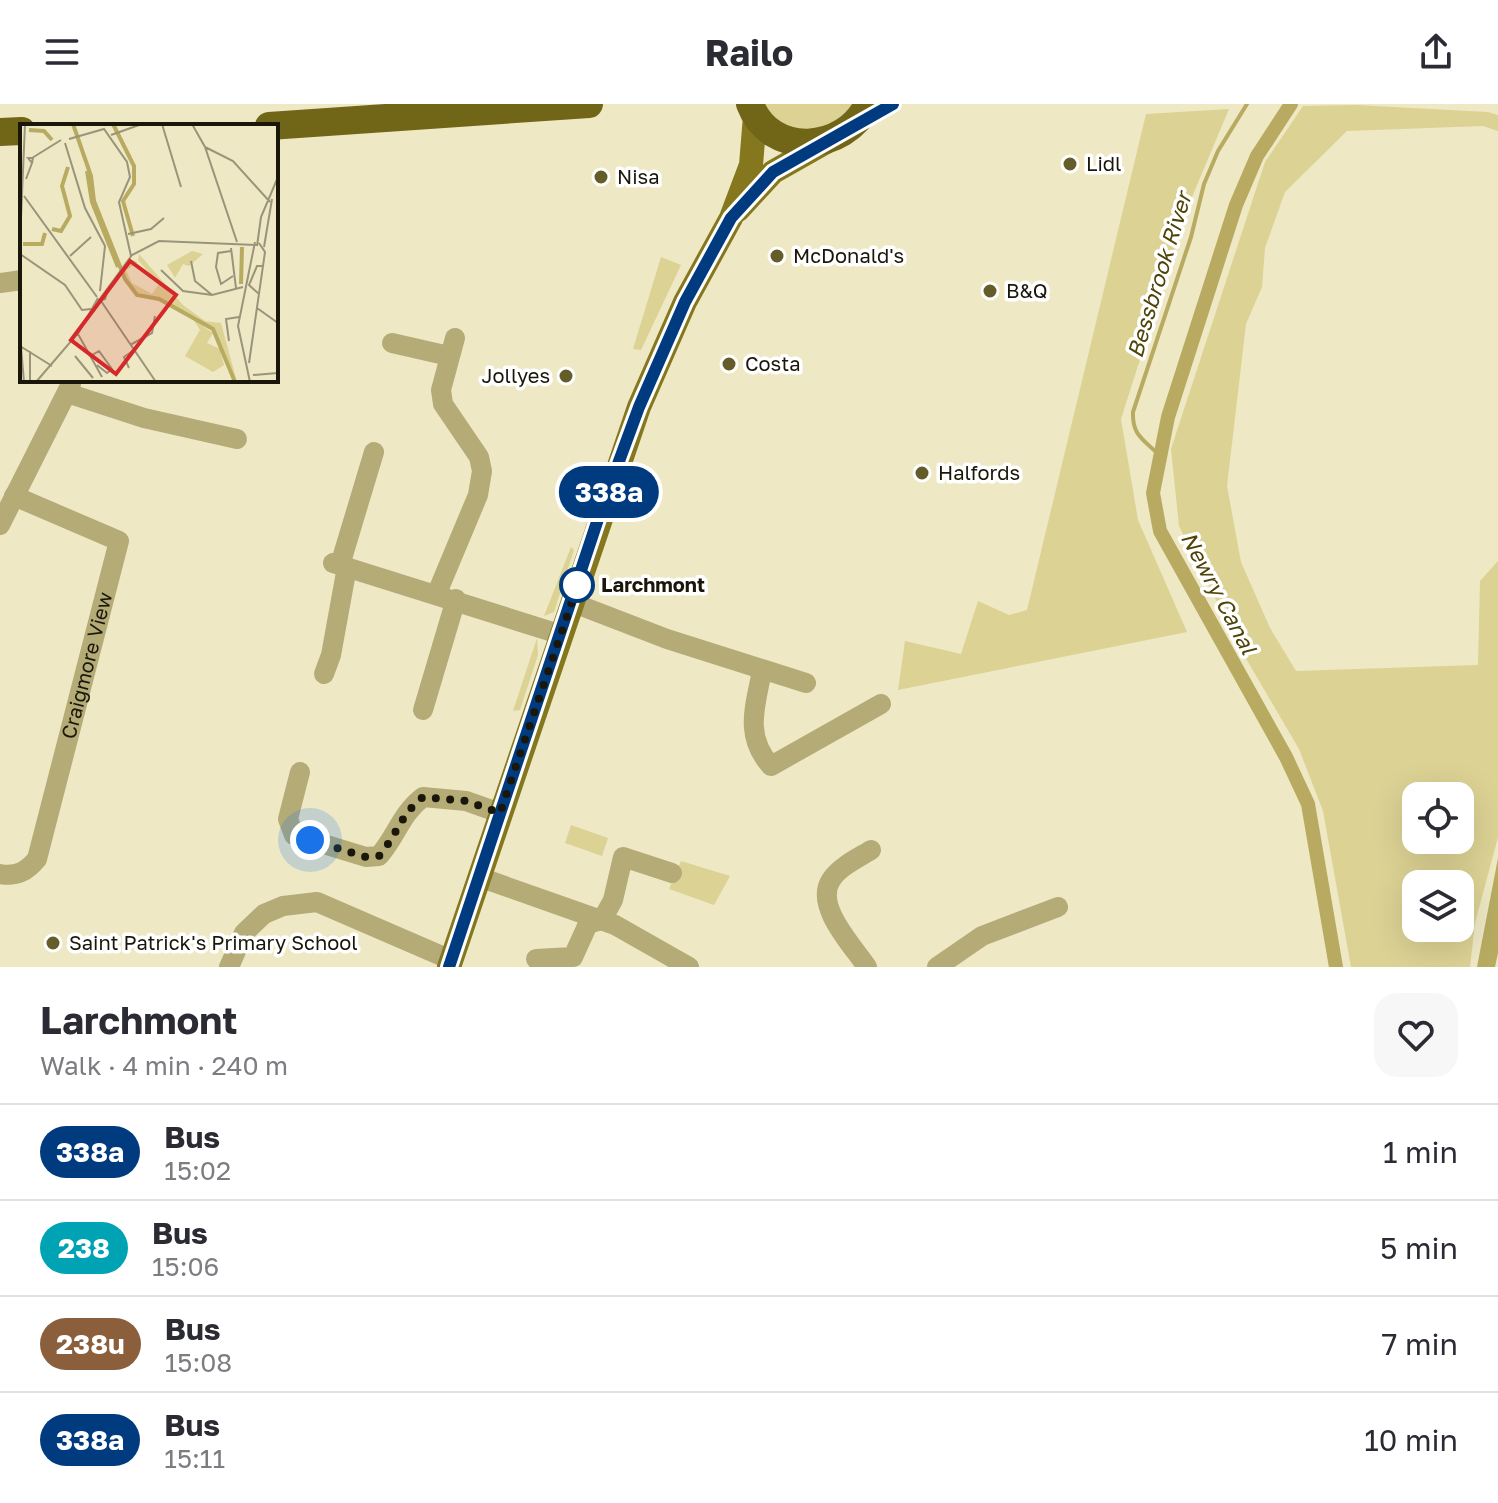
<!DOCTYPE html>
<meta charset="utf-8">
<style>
:root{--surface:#fff;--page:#f7f7f7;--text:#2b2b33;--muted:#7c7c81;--line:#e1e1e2}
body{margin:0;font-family:"Golos Text",sans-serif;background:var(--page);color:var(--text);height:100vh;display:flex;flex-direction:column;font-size:30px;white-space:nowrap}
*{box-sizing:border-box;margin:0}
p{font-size:26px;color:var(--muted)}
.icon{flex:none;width:44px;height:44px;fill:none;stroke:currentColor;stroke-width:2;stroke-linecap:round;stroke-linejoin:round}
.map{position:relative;height:863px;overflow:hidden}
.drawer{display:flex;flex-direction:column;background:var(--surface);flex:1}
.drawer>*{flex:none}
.badge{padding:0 16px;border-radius:26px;font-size:28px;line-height:52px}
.controls{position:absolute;left:1402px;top:678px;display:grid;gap:16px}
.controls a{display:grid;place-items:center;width:72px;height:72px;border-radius:16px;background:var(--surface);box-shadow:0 8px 32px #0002;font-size:40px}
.you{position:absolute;width:40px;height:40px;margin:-20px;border:6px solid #fff;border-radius:50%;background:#1a73e8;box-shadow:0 0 0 12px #1a73e833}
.map>.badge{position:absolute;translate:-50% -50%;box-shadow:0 0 0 4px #fff}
.round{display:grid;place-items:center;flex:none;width:84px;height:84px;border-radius:24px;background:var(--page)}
.headline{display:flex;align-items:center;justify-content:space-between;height:136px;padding:0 40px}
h1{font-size:38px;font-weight:700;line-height:60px}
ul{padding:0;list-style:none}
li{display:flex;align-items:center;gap:24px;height:96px;padding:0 40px;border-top:2px solid var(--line)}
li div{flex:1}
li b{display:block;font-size:30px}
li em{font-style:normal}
li .badge{min-width:88px;font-weight:700;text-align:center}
header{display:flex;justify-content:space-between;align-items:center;height:104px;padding:0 40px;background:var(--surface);font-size:36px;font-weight:700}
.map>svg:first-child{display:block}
.green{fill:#dcd294;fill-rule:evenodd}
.water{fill:#b8ab61}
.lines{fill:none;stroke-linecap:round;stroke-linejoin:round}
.stream{stroke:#b8ab61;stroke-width:4}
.canal{stroke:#b8ab61;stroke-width:14}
.minor{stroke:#b4ab77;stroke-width:20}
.major{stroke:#85771e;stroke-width:24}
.highway{stroke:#716518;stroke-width:28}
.line-casing{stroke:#fff;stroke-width:18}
.line{stroke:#003b80;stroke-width:12}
.walk{stroke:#1a170a;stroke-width:8;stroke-dasharray:0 14.4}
.poi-dot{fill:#655d29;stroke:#fff;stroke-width:3}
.stop-dot{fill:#fff;stroke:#003b80;stroke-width:4}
.labels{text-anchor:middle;stroke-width:7;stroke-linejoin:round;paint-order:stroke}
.poi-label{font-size:20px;fill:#1a170a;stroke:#fff;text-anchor:start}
.stop-label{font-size:20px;font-weight:bold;fill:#1a170a;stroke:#fff;text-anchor:start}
.street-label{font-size:20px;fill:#1a170a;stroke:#fff}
.water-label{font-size:22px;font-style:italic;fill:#4e4407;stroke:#fff}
.inset-river{fill:none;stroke:#b8ab61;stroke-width:4}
.inset-road{fill:none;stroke:#99947a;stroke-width:2}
.view{fill:#d62828;fill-opacity:0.15;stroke:#d62828;stroke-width:4}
.inset-edge{fill:none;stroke:#1a170a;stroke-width:4}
</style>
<header><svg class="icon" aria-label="menu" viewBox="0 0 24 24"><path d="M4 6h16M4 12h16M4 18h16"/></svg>Railo<svg class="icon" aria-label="share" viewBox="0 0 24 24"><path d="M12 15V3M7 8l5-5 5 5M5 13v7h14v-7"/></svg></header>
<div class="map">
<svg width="1498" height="863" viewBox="0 0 1498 863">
<rect width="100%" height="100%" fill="#eee8c5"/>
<path class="green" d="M762 0H856C841 22 805 36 781 19 774 15 768 6 762 0Z
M1356 1 1488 8 1498 11V27L1483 22 1347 27 1285 88 1265 144 1262 183 1246 220 1227 382 1241 458 1270 524 1296 567 1478 561 1480 477 1498 457V733L1475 819 1470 863H1351L1323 707 1299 645 1241 546 1179 422 1171 345 1265 58 1303 2ZM1416 692H1460V736H1416ZM1416 780H1460V824H1416Z
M1229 5 1192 93 1121 315 1138 416 1187 528 898 586 905 537 961 550 978 497 1009 511 1027 506 1146 10Z
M661 153 681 161 641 246 633 245Z
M571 443 574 446 554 508 544 512Z
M537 534 538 551 520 606 513 607Z
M571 721 608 734 602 752 565 739Z
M681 757 730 772 714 801 669 785Z"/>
<path class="water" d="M1498 754V849L1495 863H1477Z"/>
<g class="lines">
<path class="stream" d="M1158 350C1143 335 1132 331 1133 308L1191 133 1204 80 1218 47 1247 0"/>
<path class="canal" d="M1291 0 1257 52 1236 101 1168 313 1153 389 1160 427 1286 653 1308 700 1336 863"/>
<g class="minor">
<path d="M0 179 22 176"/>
<path d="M392 239 449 252"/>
<path d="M67 289 144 314 237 335"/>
<path d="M0 421 71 280"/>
<path d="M333 459 559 530"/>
<path d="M340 461 374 348"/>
<path d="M437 489 478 391 482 367 479 353 443 300 441 286 455 234"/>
<path d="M571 498 667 535 806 579"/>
<path d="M762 567C755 603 744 632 771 662L881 600"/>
<path d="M324 570 331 551 347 463"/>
<path d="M423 606 456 495"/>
<path d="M300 668 288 715 294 731 366 753 379 752C397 731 401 710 423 693L466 697 500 709"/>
<path id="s1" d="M0 770C17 773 27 767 37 755L119 437 14 392"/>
<path d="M479 773 615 821 689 863"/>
<path d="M536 855 573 853 588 820 602 816 613 796 623 753 672 769"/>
<path d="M229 863 244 829 264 810 283 802 317 798 451 856"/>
<path d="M867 863C853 842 814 802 831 776 839 763 858 754 871 746"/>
<path d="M937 863 982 832 1058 803"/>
</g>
<path class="major" d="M738 106 773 68 826 38
M449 863 639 303 685 198 731 114 751 61 755 12"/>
<path class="highway" d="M750 0C770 54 845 49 868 0
M269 22 589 0
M0 28 22 27"/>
</g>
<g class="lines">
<g class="line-casing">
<path id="line" d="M449 863 601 406 639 303 685 198 731 114 773 68 893 0"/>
</g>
<use href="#line" class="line"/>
<path class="walk" d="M310 736 366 753 379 752C397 731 401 710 423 693L466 697 500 709 579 477 577 481"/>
</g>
<g class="poi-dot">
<circle cx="1070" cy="60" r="8"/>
<circle cx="601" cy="73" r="8"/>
<circle cx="777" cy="152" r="8"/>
<circle cx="990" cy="187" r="8"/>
<circle cx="729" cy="260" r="8"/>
<circle cx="566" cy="272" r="8"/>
<circle cx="922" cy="369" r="8"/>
<circle cx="53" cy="839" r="8"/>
</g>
<circle class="stop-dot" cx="577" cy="481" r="16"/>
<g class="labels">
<g class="poi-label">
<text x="1086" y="67">Lidl</text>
<text x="617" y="80">Nisa</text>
<text x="793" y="159">McDonald's</text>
<text x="1006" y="194">B&amp;Q</text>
<text x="745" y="267">Costa</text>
<text x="550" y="279" text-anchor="end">Jollyes</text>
<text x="938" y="376">Halfords</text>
<text x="69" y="846">Saint Patrick's Primary School</text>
</g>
<g class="stop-label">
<text x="601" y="488">Larchmont</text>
</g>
<g class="street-label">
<text dy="7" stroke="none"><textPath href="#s1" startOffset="242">Craigmore View</textPath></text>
</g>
<g class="water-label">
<text transform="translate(1159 171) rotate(-73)" y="8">Bessbrook River</text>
<text transform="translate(1219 489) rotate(62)" y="8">Newry Canal</text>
</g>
</g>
<g transform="translate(20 20)">
<rect width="258" height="258" fill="#eee8c5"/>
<path d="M172 127 183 130 169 142 163 140 155 154 147 141ZM119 130 163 181 185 197 201 199 217 258 195 206 142 175 115 168 103 148 113 136 118 138 106 146 112 159 132 170 139 160 118 136ZM173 195 193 209 187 219 200 225 204 241 193 248 165 232 180 206Z" fill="#dcd294"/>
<path class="inset-river" d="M53 0 71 52 74 77 105 155 117 171 139 175 193 205 215 258M93 0 114 42V60L103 77 113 112M9 6 24 7 32 16M67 47 72 78 98 143M32 105 41 107 50 92 42 62 48 43M3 120H22L25 109M221 160 222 123"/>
<path class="inset-road" d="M142 0 161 63M172 0 185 23 217 118M91 11 122 0M49 15 84 5 107 38 110 53 99 78 111 132M45 19 65 84 85 122 80 167M185 23 213 37 250 78M12 34 41 16M6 55 12 39 8 34H13L12 39M4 72 77 173M108 110 131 105 144 94M0 117 5 0M237 122 241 93 258 53M244 123 252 75M211 124 216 164M211 127 198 129 196 143 201 160 213 152M0 130 45 161 62 186 71 185M50 132 71 113M171 137 175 157 192 171M141 146 163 167 192 171 223 163M88 165 85 175 79 176 112 131 139 117 237 121M239 170 229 161 237 142H243M81 177 136 258M237 184 258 199M58 210 82 253M0 211 4 258M209 217 206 195 219 193M110 221 132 209 135 192M0 222 32 242M10 227V258M72 231 79 227 92 245 87 249 77 241M55 232 73 254M229 239 245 128 239 119M109 244 104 233 114 226M233 251 258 249M16 258 59 208 78 174M230 258 218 202 235 118"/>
<path class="view" d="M110 137 156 171 96 250 51 216Z"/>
<rect width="258" height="258" class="inset-edge"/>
</g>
</svg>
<div class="controls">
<a><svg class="icon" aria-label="locate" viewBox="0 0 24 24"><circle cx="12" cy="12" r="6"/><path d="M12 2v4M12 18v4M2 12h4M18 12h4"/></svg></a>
<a><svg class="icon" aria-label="layers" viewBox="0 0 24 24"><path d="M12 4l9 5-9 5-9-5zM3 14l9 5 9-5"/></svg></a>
</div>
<div class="you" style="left:310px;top:736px"></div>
<b class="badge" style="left:609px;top:388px;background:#003b80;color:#fff">338a</b>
</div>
<section class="drawer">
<div class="headline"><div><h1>Larchmont</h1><p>Walk · 4 min · 240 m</p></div><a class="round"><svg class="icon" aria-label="heart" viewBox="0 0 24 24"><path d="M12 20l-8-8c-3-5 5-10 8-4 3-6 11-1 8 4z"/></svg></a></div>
<ul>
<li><span class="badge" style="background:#003b80;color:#fff">338a</span><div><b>Bus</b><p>15:02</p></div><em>1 min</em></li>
<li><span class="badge" style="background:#00a3b4;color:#fff">238</span><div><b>Bus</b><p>15:06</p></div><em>5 min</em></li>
<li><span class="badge" style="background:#8b5e3c;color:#fff">238u</span><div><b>Bus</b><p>15:08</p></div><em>7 min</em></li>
<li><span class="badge" style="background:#003b80;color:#fff">338a</span><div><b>Bus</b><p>15:11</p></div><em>10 min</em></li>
</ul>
</section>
